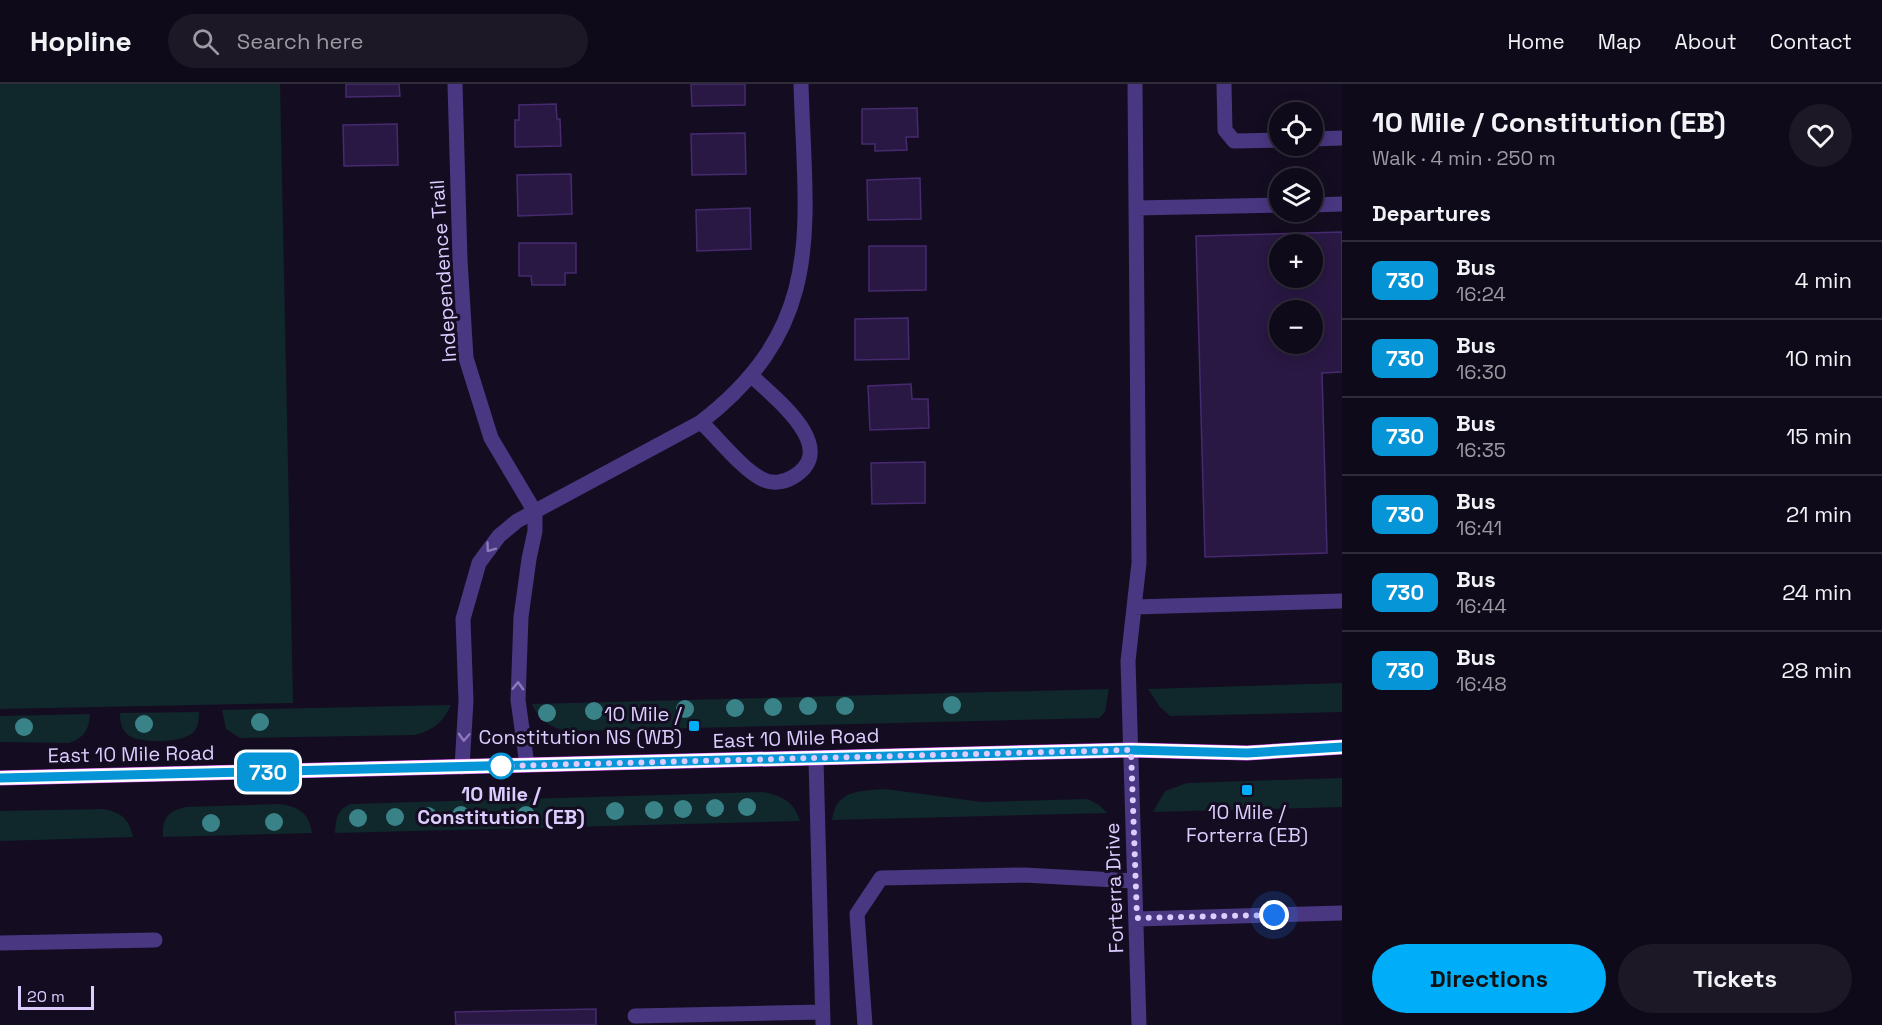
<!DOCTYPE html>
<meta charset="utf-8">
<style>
:root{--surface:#0f0a19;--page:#1d1826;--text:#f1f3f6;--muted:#9b9aa2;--line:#2f2b38;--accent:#00adf8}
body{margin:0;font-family:"Space Grotesk",sans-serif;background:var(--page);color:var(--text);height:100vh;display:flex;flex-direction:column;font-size:22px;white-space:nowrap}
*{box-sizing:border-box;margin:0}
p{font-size:20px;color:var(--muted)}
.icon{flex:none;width:33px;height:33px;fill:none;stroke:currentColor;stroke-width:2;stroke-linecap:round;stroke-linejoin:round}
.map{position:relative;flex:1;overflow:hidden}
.side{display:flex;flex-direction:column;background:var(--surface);width:540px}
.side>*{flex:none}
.badge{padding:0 12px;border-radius:9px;font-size:21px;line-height:39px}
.buttons{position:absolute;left:1269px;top:18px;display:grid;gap:12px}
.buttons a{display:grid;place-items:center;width:54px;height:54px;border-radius:50%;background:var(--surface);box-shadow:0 3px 15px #0003,0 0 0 2px var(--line);font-size:30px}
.scale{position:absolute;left:18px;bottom:15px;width:76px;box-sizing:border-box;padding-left:6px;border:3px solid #ddcdff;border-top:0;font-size:16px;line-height:21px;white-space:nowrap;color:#ddcdff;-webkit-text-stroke:4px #140d21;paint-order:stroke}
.you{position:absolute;width:30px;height:30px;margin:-15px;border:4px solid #fff;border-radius:50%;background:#1a73e8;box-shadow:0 0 0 9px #1a73e833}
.map>.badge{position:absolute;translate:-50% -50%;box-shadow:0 0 0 3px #fff}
h2{padding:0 30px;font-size:22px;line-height:54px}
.round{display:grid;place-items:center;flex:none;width:63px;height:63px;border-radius:32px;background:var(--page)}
.head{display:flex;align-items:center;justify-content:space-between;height:102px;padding:0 30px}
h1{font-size:28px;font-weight:700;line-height:45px}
.cta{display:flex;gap:12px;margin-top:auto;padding:12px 30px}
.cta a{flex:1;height:69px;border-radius:36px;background:var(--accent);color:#111;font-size:24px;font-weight:700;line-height:69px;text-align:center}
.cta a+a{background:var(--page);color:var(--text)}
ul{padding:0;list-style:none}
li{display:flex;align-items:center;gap:18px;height:78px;padding:0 30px;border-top:2px solid var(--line)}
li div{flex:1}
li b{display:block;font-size:22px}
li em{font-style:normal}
li .badge{min-width:66px;font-weight:700;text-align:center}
header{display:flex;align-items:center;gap:36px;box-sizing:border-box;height:84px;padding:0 30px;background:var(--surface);border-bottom:2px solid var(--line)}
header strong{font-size:28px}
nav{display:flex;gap:33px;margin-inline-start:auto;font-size:21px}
.search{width:420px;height:54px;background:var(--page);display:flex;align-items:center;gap:15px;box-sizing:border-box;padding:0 21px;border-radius:33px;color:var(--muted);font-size:22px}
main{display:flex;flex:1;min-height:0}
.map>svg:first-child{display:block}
.green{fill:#10272b}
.building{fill:#291843;stroke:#462a6f;stroke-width:1.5;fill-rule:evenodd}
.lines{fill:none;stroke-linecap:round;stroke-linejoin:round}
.minor{stroke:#493781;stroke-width:15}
.major{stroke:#e154ff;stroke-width:15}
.tree{fill:#398287}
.oneway{stroke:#8c7aba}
.line-casing{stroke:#fff;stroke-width:14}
.line{stroke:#0696d7;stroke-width:9}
.walk{stroke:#ddcdff;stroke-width:6;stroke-dasharray:0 10.8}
.poi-dot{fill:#00adf8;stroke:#140d21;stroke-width:2}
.stop-dot{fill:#fff;stroke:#0696d7;stroke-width:3}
.labels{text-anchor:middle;stroke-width:6;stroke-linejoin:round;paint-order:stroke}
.street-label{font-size:20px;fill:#ddcdff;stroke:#140d21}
.poi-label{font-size:20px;fill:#ddcdff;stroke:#140d21;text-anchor:end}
.stop-label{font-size:20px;font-weight:bold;fill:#ddcdff;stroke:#140d21}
</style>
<header>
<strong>Hopline</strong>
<div class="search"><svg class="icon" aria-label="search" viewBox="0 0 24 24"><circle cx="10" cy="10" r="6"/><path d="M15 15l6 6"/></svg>Search here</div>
<nav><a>Home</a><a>Map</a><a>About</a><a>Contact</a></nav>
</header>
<main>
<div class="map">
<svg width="1342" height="941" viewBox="0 0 1342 941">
<rect width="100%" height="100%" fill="#140d21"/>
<path class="green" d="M0 0H280L293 619 0 625Z
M1342 599V628L1170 632 1160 623 1148 605Z
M1109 605 1105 628 1099 634 568 647C550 644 539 636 532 620Z
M451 621C443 639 433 646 415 651L240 654 226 645 222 626Z
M199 628C199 634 199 641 195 646 187 660 140 660 128 651 121 645 120 637 120 629Z
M90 630C89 646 84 654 69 659L0 658V632Z
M1342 694V723L1153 728 1165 707 1187 699Z
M885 705 982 718 1088 715 1099 721 1107 729 832 736C836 706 859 707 885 705Z
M763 708C782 712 794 717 800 737L335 749C336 735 337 726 350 720Z
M280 720C299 723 309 729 312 749L163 753C162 734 168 727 186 723Z
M104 725C122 729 129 735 133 753L0 757V727Z"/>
<path class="building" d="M346 0H399L400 12 346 13Z
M691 0H745V21L692 22Z
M556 20 557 35H560L561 62 515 63V36H519V21Z
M917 24 918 53H906L907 66 875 67V60H862V25Z
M397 40 398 81 344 82 343 41Z
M745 49 746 90 692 91 691 50Z
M571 90 572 130 518 132 517 91Z
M920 94 921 135 868 136 867 96Z
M750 124 751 165 697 167 696 126Z
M1342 148V288L1322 289 1327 469 1205 473 1196 152ZM1280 160H1312V194H1280ZM1280 226H1312V260H1280Z
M519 159H576V189H565V201H532L531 192H519Z
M869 162H926V206L869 207Z
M908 234 909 275 855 276V235Z
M911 300 912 315H928L929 344 870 346 868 302Z
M925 378V419L872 420 871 379Z
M596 925V941H456L455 928Z"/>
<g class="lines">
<path class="minor" d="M455 0 460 176 466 274 491 354 535 428V447L529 475 521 533 518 616 527 681
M1135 0 1139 479 1128 577 1139 941
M1224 0 1225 46 1234 57 1280 56
M1312 55 1342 54
M1312 121 1342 120
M1136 124 1280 121
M701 338C718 354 742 385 762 395 771 400 783 399 793 393 842 364 773 313 752 292
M1134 523 1342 517
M816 675 823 941
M462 683 466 617 463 535 479 479 499 452 517 437 701 338C828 240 805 142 801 0
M1137 835 1342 829
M0 859 155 856
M635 932 822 928
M865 941 857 830 881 794 1024 791 1134 797"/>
<path class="major" d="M0 694 1131 666 1247 669 1342 663"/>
</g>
<g class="tree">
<circle cx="952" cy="621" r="9"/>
<circle cx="808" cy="622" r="9"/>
<circle cx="845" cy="622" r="9"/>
<circle cx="773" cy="623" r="9"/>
<circle cx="735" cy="624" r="9"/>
<circle cx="685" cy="625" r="9"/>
<circle cx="594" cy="627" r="9"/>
<circle cx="547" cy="629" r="9"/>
<circle cx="260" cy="638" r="9"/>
<circle cx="144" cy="640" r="9"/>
<circle cx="24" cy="643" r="9"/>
<circle cx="747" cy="723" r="9"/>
<circle cx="715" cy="724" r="9"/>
<circle cx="683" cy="725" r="9"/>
<circle cx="654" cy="726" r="9"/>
<circle cx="615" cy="727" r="9"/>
<circle cx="461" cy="731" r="9"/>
<circle cx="526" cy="731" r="9"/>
<circle cx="428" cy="732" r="9"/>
<circle cx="395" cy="733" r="9"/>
<circle cx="358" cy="734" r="9"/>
<circle cx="274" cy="738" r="9"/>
<circle cx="211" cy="739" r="9"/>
</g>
<defs><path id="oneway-chevron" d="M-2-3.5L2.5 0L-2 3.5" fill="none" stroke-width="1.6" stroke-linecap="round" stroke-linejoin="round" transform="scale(1.5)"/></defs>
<g class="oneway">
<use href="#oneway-chevron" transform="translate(490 464) rotate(126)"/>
<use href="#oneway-chevron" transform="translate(518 602) rotate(-88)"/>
<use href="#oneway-chevron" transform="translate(464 653) rotate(93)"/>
</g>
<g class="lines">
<g class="line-casing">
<path id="line" d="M0 694 1131 666 1247 669 1342 663"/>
</g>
<use href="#line" class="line"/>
<path class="walk" d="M501 682 1131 666 1137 834 1274 831"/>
</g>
<g class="poi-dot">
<rect x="688" y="636" width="12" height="12" rx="3"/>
<rect x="1241" y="700" width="12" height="12" rx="3"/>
</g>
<circle class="stop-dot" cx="501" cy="682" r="12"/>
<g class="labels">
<g class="street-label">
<text transform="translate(443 187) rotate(-94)" y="7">Independence Trail</text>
<text transform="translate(796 654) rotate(-2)" y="7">East 10 Mile Road</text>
<text transform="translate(131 670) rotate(-1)" y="7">East 10 Mile Road</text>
<text transform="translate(1114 804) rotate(-92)" y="7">Forterra Drive</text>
</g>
<g class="poi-label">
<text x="682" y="637">10 Mile /<tspan x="682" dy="23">Constitution NS (WB)</tspan></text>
<text x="1247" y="735" text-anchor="middle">10 Mile /<tspan x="1247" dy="23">Forterra (EB)</tspan></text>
</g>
<g class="stop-label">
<text x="501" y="717">10 Mile /<tspan x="501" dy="23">Constitution (EB)</tspan></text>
</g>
</g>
</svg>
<div class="buttons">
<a><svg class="icon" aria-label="locate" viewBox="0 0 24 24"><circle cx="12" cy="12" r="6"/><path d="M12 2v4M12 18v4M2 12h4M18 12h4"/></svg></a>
<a><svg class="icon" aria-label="layers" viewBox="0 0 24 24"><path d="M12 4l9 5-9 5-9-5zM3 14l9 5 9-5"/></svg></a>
<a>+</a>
<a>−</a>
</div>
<div class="scale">20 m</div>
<div class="you" style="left:1274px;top:831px"></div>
<b class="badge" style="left:268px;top:688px;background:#0696d7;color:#fff">730</b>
</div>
<section class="side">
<div class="head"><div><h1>10 Mile / Constitution (EB)</h1><p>Walk · 4 min · 250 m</p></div><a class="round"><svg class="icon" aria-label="heart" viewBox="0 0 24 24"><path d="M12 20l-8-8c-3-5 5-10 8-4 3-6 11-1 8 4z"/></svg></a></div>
<h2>Departures</h2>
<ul>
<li><span class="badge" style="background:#0696d7;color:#fff">730</span><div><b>Bus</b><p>16:24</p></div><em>4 min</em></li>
<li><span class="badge" style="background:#0696d7;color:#fff">730</span><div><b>Bus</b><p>16:30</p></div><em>10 min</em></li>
<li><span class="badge" style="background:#0696d7;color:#fff">730</span><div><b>Bus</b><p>16:35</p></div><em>15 min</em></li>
<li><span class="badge" style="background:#0696d7;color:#fff">730</span><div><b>Bus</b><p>16:41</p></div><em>21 min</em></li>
<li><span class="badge" style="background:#0696d7;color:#fff">730</span><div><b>Bus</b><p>16:44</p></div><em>24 min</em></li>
<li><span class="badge" style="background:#0696d7;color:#fff">730</span><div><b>Bus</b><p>16:48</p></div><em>28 min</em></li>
</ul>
<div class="cta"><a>Directions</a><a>Tickets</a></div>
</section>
</main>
